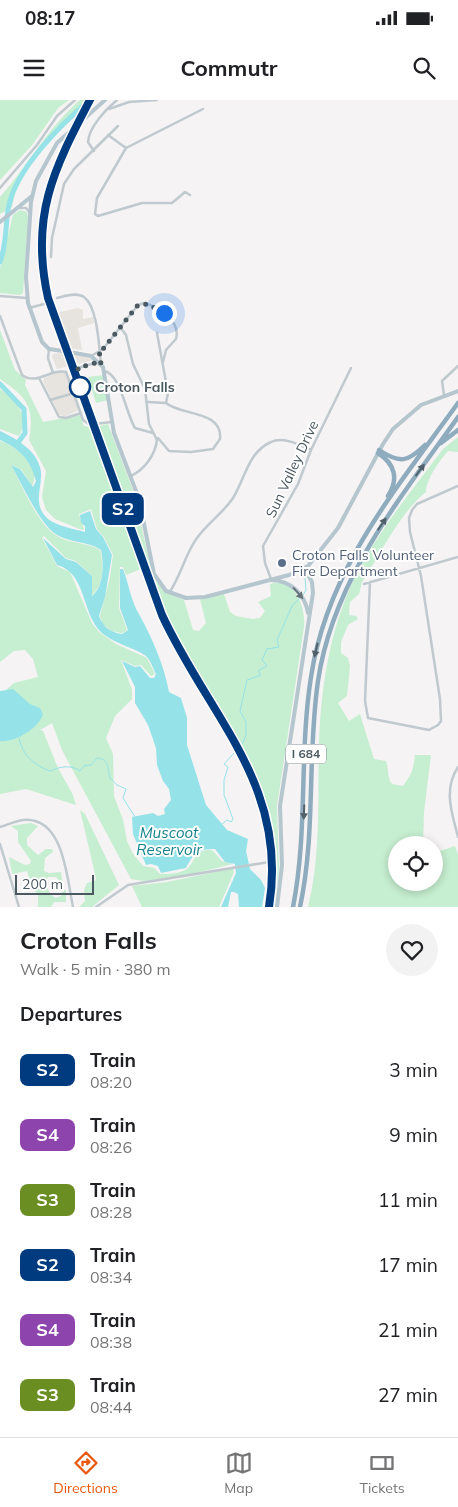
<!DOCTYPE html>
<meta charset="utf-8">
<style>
:root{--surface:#fff;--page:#f2f2f2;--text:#202124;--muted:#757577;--line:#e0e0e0;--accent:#ea580c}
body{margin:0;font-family:Mulish,sans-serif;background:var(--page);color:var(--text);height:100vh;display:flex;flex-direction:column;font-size:19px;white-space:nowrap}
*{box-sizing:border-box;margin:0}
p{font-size:16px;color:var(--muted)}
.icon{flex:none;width:28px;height:28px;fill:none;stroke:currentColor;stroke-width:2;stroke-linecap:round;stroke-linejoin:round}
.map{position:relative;height:807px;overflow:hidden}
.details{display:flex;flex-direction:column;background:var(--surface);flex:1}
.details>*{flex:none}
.badge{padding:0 10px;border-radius:8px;font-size:18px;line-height:32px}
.buttons{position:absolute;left:388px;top:736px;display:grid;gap:10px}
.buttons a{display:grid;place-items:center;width:55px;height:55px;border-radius:50%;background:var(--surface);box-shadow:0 2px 8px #0003;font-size:25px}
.scale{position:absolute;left:15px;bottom:12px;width:79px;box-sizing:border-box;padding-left:5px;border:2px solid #4b5960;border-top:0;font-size:14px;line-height:18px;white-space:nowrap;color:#4b5960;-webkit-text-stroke:4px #fff;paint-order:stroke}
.you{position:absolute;width:25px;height:25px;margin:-12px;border:4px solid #fff;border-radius:50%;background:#1a73e8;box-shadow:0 0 0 8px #1a73e833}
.map>.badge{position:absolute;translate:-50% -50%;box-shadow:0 0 0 2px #fff}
h2{padding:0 20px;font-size:19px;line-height:45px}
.round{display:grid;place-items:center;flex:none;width:52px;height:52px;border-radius:26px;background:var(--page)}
.overview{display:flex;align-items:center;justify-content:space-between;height:85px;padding:0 20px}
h1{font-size:24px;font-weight:700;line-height:38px}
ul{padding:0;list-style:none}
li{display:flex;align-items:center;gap:15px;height:65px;padding:0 20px}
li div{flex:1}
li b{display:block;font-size:19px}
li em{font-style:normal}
li .badge{min-width:55px;font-weight:700;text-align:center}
.status{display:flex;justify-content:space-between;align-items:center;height:35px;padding:0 25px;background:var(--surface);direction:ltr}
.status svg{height:14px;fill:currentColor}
header{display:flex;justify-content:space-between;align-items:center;height:65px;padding:0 20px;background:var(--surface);font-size:22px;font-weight:700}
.menu{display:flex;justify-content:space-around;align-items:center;height:70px;border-top:1px solid var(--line);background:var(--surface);font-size:14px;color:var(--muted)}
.menu a{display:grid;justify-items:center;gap:2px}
.menu .current{color:var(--accent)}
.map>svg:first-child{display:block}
.commercial{fill:#e7e4df}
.green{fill:#c6eed0}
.water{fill:#95e3e8}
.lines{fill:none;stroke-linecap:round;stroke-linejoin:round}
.stream{stroke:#95e3e8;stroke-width:1}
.river{stroke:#95e3e8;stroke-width:5}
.minor{stroke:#bfc9ce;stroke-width:2.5}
.major{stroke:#b5c6cf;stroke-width:4}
.highway{stroke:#8eacbe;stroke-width:4.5}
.rail-casing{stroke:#b5b9bc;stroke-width:3}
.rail{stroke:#fff;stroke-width:1;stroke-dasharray:4;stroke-linecap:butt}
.oneway{fill:#526169}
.oneway2{fill:#66747c}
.line-casing{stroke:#fff;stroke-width:11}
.line{stroke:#003b80;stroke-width:8}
.walk{stroke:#4b5960;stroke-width:5;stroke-dasharray:0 9}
.stop-dot{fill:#fff;stroke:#003b80;stroke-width:2.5}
.service-dot{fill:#5c6f8a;stroke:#fff;stroke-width:2}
.labels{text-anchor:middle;stroke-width:4;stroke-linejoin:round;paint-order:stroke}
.shield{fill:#fff;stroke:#818b90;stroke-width:1}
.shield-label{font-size:12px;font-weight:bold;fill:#4b5960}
.stop-label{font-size:14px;font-weight:bold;fill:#4b5960;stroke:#fff;text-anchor:start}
.street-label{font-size:14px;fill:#4b5960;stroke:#fff}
.service-label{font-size:14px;fill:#4e5e75;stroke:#fff;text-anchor:start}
.water-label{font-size:15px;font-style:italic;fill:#14828b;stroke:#fff}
</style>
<div class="status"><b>08:17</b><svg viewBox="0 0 49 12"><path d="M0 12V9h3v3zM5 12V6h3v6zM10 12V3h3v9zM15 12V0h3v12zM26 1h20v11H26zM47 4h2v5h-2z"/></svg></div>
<header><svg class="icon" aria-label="menu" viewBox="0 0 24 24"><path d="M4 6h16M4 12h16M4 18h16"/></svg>Commutr<svg class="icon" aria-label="search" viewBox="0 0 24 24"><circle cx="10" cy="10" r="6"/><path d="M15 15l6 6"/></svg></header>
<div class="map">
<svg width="458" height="807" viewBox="0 0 458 807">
<rect width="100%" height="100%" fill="#f5f3f3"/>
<path class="commercial" d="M78 208 83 210V219L93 217 94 223 78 228 82 250 67 248 55 213Z
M62 253 82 256 94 260 57 269 52 257 53 254Z
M62 271 65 272 79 310 64 317 59 314 43 281 44 278Z"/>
<path class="green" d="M0 0H69L58 8 33 44 0 80Z
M80 0H87L52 35 26 69 18 80 12 107 0 114V97C28 66 48 27 80 0Z
M20 110 27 112 28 118 23 193 20 195 0 193V168L13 115Z
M0 230 15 270 26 280 25 285 43 322 80 315 84 326 90 327 141 469 126 475 123 467H120L119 508 127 530 122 533 111 531 103 524 100 516 110 477 113 455 104 437 97 429 91 409 79 414 84 429 82 430 55 419 46 410 42 397 46 371 29 340C35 307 27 297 0 279Z
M104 275 108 300 96 303 88 277Z
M0 289C16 300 31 316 19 336L0 329Z
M108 324 134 393 153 477 165 492 184 500 193 530 199 531 206 523 200 499 224 494 230 512 236 516 253 519 260 518 265 511 258 502 271 496 270 484C295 476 306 508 304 527L277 706 279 770 275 807H270C288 676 212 619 163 512 146 477 135 439 123 402 115 376 105 352 96 327Z
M458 337V352L448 351C439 361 426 380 426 392 400 412 380 455 362 482L359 494 350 502 349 515 356 516 358 519 348 525 341 542V553L348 558 350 566 347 596 338 603 349 621 360 614 374 659 386 661C389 669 387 678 392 684L403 686C412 673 413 671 415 655H431L424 712 423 745H396V782H434V753L455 746 458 755V807H308C323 748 316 683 320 623 324 564 336 507 366 457 388 419 417 384 443 349Z
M0 341C17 346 42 366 32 386L21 369 11 365C22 385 37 424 57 436 70 444 87 442 100 450 104 464 104 485 92 495V476L76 461 66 458 44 436 42 438 57 466 70 472 92 523 99 532 116 544 147 558 155 574 151 576 141 565 135 566 121 560 132 590V599L115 616 106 638 113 654 114 696 123 720 127 741 133 754 143 766 154 768 160 774C169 774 181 774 188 768 198 757 193 750 212 750L222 761 233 764C204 770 160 786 131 779L62 650 52 623 40 630 43 631 58 668 73 695 76 705 26 689 0 694V595L14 583 38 577 33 559 25 550 14 551 0 562Z
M80 710 85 714 119 785 92 807H79L85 801 84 790 87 783 95 781 96 778Z
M31 723 38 726 27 738V745L38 755 46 749H52L53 752 45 758 44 771 49 773 61 772 63 785 56 777H48L45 783 51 795 56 798 61 796 63 790H66V802H54L51 807H38V794L33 790 27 771 12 774 9 757 25 765 30 764 31 761 18 742V731L11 726Z
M230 769H233L234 772 219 807H142L132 786 167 782Z"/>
<path class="water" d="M0 331C15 338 35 349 40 367 45 384 30 403 48 419 57 426 74 429 85 432V426L81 423 80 415 90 411 96 429 103 437 112 455 105 497 99 516C104 528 110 532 122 534L128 530 120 508V469H123C129 484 131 502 140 516 153 540 164 565 169 592L181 598 187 618V645L206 705 227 730 248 739 246 751 250 769 261 780 265 788 262 807H239L238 794 234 792H231L228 807H221L236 773 235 764 225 762 215 749C197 749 194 753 186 768L161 773 158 766 151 764 146 765 133 734 132 717 153 713 158 716 165 714 164 709 171 700 169 689 163 681 157 665 156 648 148 625 135 603V587L122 561 135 567 140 566 150 578H154L156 574C153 569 151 561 147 557 139 549 114 544 102 533 81 514 87 473 57 465L43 438 66 459 76 462 92 476V496C104 486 104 464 101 450 88 441 71 443 57 435 40 425 22 384 11 365L20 369 33 387 36 381C30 359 20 349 0 340Z
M13 589 30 604 40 608 43 614C39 628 15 643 0 641V591Z"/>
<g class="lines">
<path class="stream" d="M303 495 306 490 305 478
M19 638C22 655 34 665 50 671 59 667 71 664 80 671L84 666 91 665 97 658C110 659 107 669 110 678L117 685 126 689 123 698 135 717
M240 649 246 635V622L240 611 247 580 261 575 258 571 267 566 262 560 267 549 279 547 277 540 292 506 300 498
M221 725 227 720 231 722 233 719 224 695V680L228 667 224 664 235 652"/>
<path class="river" d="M0 162C7 144 5 124 9 105 17 68 61 24 90 0
M0 284 24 309 25 333 17 344 16 343"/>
<path class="minor" d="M109 9 129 2 157 0
M108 35 126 48
M94 51 88 42C89 27 106 9 117 0
M0 88 37 45 57 16 75 0
M190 95 185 92 172 103H142L98 116 95 114 97 98 126 48 203 9
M18 108H26L30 113
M51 157 52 138 64 84 74 69 118 26
M0 196 27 198
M57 198C64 196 77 192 84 197 98 207 99 248 101 264
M29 208 44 204
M0 216 22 275C37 286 51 268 66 272L83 320 90 325
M120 227 126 235 133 264 145 289 149 324 157 340C155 355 145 369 131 376
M157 233 168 293 166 303
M49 249 48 258 53 273
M91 256 103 249 138 205 144 203C159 207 181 221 176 239L166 250 163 262
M78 268 98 262
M104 271C121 274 126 314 135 328L153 333
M39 278 59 317 66 318 81 313
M444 295 442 281 458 266
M50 300 74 293
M148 302 166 303
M94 324 112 322
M158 338 169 351 191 352 213 349 220 339C223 310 181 316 166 303
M271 479 265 463 263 446 298 384 311 350 351 268
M370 482 365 601 368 618 429 630 438 625 441 621 440 599 421 476 410 432 409 418 412 410 417 404 458 386
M364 484 458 457
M169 493C181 476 185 454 197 438 208 423 223 413 233 398 245 379 248 352 271 342 283 336 300 345 311 350
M458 667C443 690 452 713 458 737
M0 727C7 725 15 721 23 720 64 716 67 779 73 807
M0 744 19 807
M96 807 128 785 269 762"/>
<path class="major" d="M0 122 32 96
M63 251 49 249 42 242 28 203 26 177 31 102 36 81 57 43 105 0
M69 252 91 256 103 267 114 333 139 399 154 474 166 491 186 498 205 497 289 475 308 466 338 428 383 344 393 329 421 305 458 291
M272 480C291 481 305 494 308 513
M277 807 282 765 280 706 313 493 312 482 305 469"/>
<path class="highway" d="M441 343 458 330
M379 350C400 364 408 362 425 345
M378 353C395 364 399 379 388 396
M293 807C308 731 299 653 311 577 327 469 397 388 458 303
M300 807C316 732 307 656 318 581 333 479 400 399 458 317"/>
<g class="rail-casing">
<path id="rail" d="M90 0C47 80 25 132 56 222L162 515C209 617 289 684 269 807"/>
</g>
<use href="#rail" class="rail"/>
</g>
<defs><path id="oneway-solid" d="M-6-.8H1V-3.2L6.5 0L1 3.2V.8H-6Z" transform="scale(1.25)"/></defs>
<g class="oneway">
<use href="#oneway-solid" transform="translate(420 370) rotate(-54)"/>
<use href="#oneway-solid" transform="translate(382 424) rotate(-56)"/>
<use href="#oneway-solid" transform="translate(316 550) rotate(103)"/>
<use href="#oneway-solid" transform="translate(304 712) rotate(92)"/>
</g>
<use class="oneway2" href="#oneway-solid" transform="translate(298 493) rotate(49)"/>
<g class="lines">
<g class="line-casing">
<path id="line" d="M90 0C53 70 30 117 48 198L162 515C209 617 289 685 269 807"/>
</g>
<use href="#line" class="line"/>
<path class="walk" d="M80 287 78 268 99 262 101 264 99 250 103 249 138 205 147 204 164 213"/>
</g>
<circle class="stop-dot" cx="80" cy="287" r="10"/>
<circle class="service-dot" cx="282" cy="463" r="5"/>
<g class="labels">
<rect class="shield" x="286" y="644.5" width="40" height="19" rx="4"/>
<g class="shield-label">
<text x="306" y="658">I 684</text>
</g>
<g class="stop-label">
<text x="95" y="292">Croton Falls</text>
</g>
<g class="street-label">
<text transform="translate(292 369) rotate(-65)" y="5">Sun Valley Drive</text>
</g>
<g class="service-label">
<text x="292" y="460">Croton Falls Volunteer<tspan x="292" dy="16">Fire Department</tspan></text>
</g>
<g class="water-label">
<text x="169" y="738">Muscoot<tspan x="169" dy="17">Reservoir</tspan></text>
</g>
</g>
</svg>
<div class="buttons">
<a><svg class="icon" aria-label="locate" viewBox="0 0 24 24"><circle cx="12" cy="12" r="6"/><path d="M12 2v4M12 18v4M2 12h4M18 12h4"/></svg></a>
</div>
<div class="scale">200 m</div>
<div class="you" style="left:164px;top:213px"></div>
<b class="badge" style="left:123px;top:409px;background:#003b80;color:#fff">S2</b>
</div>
<section class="details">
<div class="overview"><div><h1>Croton Falls</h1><p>Walk · 5 min · 380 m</p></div><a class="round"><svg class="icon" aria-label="heart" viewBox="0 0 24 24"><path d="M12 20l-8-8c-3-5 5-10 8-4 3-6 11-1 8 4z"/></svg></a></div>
<h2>Departures</h2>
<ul>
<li><span class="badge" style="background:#003b80;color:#fff">S2</span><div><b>Train</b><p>08:20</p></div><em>3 min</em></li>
<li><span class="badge" style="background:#8e44ad;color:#fff">S4</span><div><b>Train</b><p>08:26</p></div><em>9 min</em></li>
<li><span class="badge" style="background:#6b8e23;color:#fff">S3</span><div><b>Train</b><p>08:28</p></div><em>11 min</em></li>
<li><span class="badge" style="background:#003b80;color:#fff">S2</span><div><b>Train</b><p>08:34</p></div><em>17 min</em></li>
<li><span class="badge" style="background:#8e44ad;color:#fff">S4</span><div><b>Train</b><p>08:38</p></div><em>21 min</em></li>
<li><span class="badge" style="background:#6b8e23;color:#fff">S3</span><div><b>Train</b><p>08:44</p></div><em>27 min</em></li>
</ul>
</section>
<nav class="menu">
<a class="current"><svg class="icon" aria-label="directions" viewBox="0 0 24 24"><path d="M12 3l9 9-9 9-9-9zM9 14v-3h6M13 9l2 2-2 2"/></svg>Directions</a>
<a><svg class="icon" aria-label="map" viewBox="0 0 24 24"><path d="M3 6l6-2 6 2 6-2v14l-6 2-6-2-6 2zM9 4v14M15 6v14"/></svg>Map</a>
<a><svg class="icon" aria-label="tickets" viewBox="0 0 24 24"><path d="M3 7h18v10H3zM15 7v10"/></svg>Tickets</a>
</nav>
